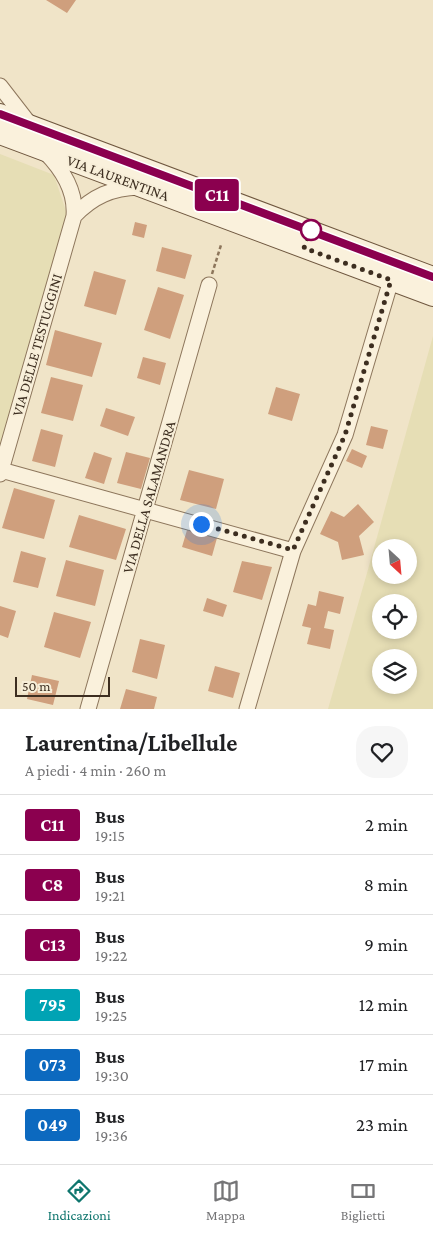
<!DOCTYPE html>
<html lang="it">
<meta charset="utf-8">
<style>
:root{--surface:#fff;--page:#f6f6f6;--text:#202124;--muted:#757577;--line:#e0e0e0;--accent:#0f766e}
body{margin:0;font-family:"Crimson Pro",serif;background:var(--page);color:var(--text);height:100vh;display:flex;flex-direction:column;font-size:19px;white-space:nowrap}
*{box-sizing:border-box;margin:0}
p{font-size:16px;color:var(--muted)}
.icon{flex:none;width:28px;height:28px;fill:none;stroke:currentColor;stroke-width:2;stroke-linecap:round;stroke-linejoin:round}
.map{position:relative;height:709px;overflow:hidden}
.panel{display:flex;flex-direction:column;background:var(--surface);flex:1}
.panel>*{flex:none}
.badge{padding:0 10px;border-radius:4px;font-size:18px;line-height:32px}
.needle{width:32px;rotate:154deg}
.controls{position:absolute;left:372px;top:539px;display:grid;gap:10px}
.controls a{display:grid;place-items:center;width:45px;height:45px;border-radius:50%;background:var(--surface);box-shadow:0 2px 8px #0003;font-size:25px}
.scale{position:absolute;left:15px;bottom:12px;width:95px;box-sizing:border-box;padding-left:5px;border:2px solid #3d2e20;border-top:0;font-size:14px;line-height:18px;white-space:nowrap;color:#3d2e20;-webkit-text-stroke:4px #f7eed8;paint-order:stroke}
.you{position:absolute;width:25px;height:25px;margin:-12px;border:4px solid #fff;border-radius:50%;background:#1a73e8;box-shadow:0 0 0 8px #1a73e833}
.map>.badge{position:absolute;translate:-50% -50%;box-shadow:0 0 0 2px #fff}
.round{display:grid;place-items:center;flex:none;width:52px;height:52px;border-radius:20px;background:var(--page)}
.summary{display:flex;align-items:center;justify-content:space-between;height:85px;padding:0 25px}
h1{font-size:24px;font-weight:700;line-height:38px}
ul{padding:0;list-style:none}
li{display:flex;align-items:center;gap:15px;height:60px;padding:0 25px;border-top:1px solid var(--line)}
li div{flex:1}
li b{display:block;font-size:19px}
li em{font-style:normal}
li .badge{min-width:55px;font-weight:700;text-align:center}
.tabs{display:flex;justify-content:space-around;align-items:center;height:70px;border-top:1px solid var(--line);background:var(--surface);font-size:14px;color:var(--muted)}
.tabs a{display:grid;justify-items:center;gap:2px}
.tabs .current{color:var(--accent)}
.map>svg:first-child{display:block}
.farmland{fill:#e6deb5;fill-rule:evenodd}
.building{fill:#cf9f7d}
.lines{fill:none;stroke-linecap:round;stroke-linejoin:round}
.street-casing{stroke:#8d765c;stroke-width:17}
.secondary-casing{stroke:#6f573f;stroke-width:22}
.path{stroke:#8d765c;stroke-width:2.5;stroke-dasharray:4 2.5;stroke-linecap:butt}
.street{stroke:#faf1dc;stroke-width:15}
.secondary{stroke:#faf1dc;stroke-width:20}
.line-casing{stroke:#fff;stroke-width:11}
.line{stroke:#8b004f;stroke-width:8}
.walk{stroke:#3d2e20;stroke-width:5;stroke-dasharray:0 9}
.stop-dot{fill:#fff;stroke:#8b004f;stroke-width:2.5}
.labels{text-anchor:middle;stroke-width:4;stroke-linejoin:round;paint-order:stroke}
.street-label{font-size:15px;fill:#3d2e20;stroke:#f7eed8}
</style>
<div class="map">
<svg width="433" height="709" viewBox="0 0 433 709">
<rect width="100%" height="100%" fill="#f0e4c8"/>
<path class="farmland" d="M0 154 54 175 67 214 0 447Z
M433 336V709H328L367 573ZM381 548H409V575H381ZM381 602H409V630H381ZM381 658H409V685H381Z"/>
<path class="building" d="M46 0H76L67 13Z
M135 222 147 225 144 238 132 235Z
M162 247 192 255 185 279 156 271Z
M94 271 126 280 116 315 84 306Z
M158 287 184 295 170 339 144 330Z
M55 330 102 343 92 377 46 365Z
M143 357 166 363 160 385 137 378Z
M51 377 83 385 73 421 41 413Z
M276 387 300 394 292 421 268 414Z
M106 408 135 417 128 436 100 426Z
M371 426 388 430 383 449 366 445Z
M41 429 63 435 55 467 32 461Z
M352 449 367 456 362 468 346 461Z
M94 452 112 458 104 484 85 478Z
M126 452 150 458 141 489 117 483Z
M189 470 224 479 216 509 180 500Z
M14 488 55 500 44 539 2 528Z
M358 504 374 522 359 536 364 555 342 560 338 542 320 534 331 511 344 517Z
M79 515 126 529 116 560 69 547Z
M187 530 217 538 212 556 182 547Z
M21 551 46 558 38 588 13 582Z
M66 560 104 570 95 606 56 596Z
M242 561 272 567 262 600 233 592Z
M319 591 344 597 340 614 328 611 324 628 334 630 330 649 307 644 311 628 302 626 308 604 316 606Z
M207 598 227 605 223 617 203 611Z
M0 606 16 611 8 638 0 635Z
M54 612 91 622 80 658 44 647Z
M140 639 165 645 157 679 132 672Z
M215 666 240 673 233 698 208 691Z
M32 675 59 681 53 705 27 699Z
M126 689 157 697 154 709H120Z"/>
<g class="lines">
<g class="street-casing">
<path id="street" d="M0 86 31 126
M45 152C62 169 76 190 74 216 93 196 112 188 139 187
M1 470 293 551
M0 474 74 216
M88 709 209 285
M247 709 293 551 345 435 391 280"/>
</g>
<g class="secondary-casing">
<path id="secondary" d="M0 114 433 277
M0 134 433 296"/>
</g>
<path class="path" d="M212 274 221 245"/>
<use href="#street" class="street"/>
<use href="#secondary" class="secondary"/>
</g>
<g class="lines">
<g class="line-casing">
<path id="line" d="M0 114 433 277"/>
</g>
<use href="#line" class="line"/>
<path class="walk" d="M201 524 293 550 345 435 391 280 304 248 311 230"/>
</g>
<circle class="stop-dot" cx="311" cy="230" r="10"/>
<g class="labels">
<g class="street-label">
<text transform="translate(118 178) rotate(20)" y="5">VIA LAURENTINA</text>
<text transform="translate(37 345) rotate(-74)" y="5">VIA DELLE TESTUGGINI</text>
<text transform="translate(149 497) rotate(-74)" y="5">VIA DELLA SALAMANDRA</text>
</g>
</g>
</svg>
<div class="controls">
<a><svg class="needle" viewBox="-14 -14 28 28"><path d="M0-13l5 13h-10z" fill="#e53935"/><path d="M0 13l5-13h-10z" fill="#757577"/></svg></a>
<a><svg class="icon" aria-label="locate" viewBox="0 0 24 24"><circle cx="12" cy="12" r="6"/><path d="M12 2v4M12 18v4M2 12h4M18 12h4"/></svg></a>
<a><svg class="icon" aria-label="layers" viewBox="0 0 24 24"><path d="M12 4l9 5-9 5-9-5zM3 14l9 5 9-5"/></svg></a>
</div>
<div class="scale">50 m</div>
<div class="you" style="left:201px;top:524px"></div>
<b class="badge" style="left:217px;top:195px;background:#8b004f;color:#fff">C11</b>
</div>
<section class="panel">
<div class="summary"><div><h1>Laurentina/Libellule</h1><p>A piedi · 4 min · 260 m</p></div><a class="round"><svg class="icon" aria-label="heart" viewBox="0 0 24 24"><path d="M12 20l-8-8c-3-5 5-10 8-4 3-6 11-1 8 4z"/></svg></a></div>
<ul>
<li><span class="badge" style="background:#8b004f;color:#fff">C11</span><div><b>Bus</b><p>19:15</p></div><em>2 min</em></li>
<li><span class="badge" style="background:#8b004f;color:#fff">C8</span><div><b>Bus</b><p>19:21</p></div><em>8 min</em></li>
<li><span class="badge" style="background:#8b004f;color:#fff">C13</span><div><b>Bus</b><p>19:22</p></div><em>9 min</em></li>
<li><span class="badge" style="background:#00a3b4;color:#fff">795</span><div><b>Bus</b><p>19:25</p></div><em>12 min</em></li>
<li><span class="badge" style="background:#0c69bf;color:#fff">073</span><div><b>Bus</b><p>19:30</p></div><em>17 min</em></li>
<li><span class="badge" style="background:#0c69bf;color:#fff">049</span><div><b>Bus</b><p>19:36</p></div><em>23 min</em></li>
</ul>
</section>
<nav class="tabs">
<a class="current"><svg class="icon" aria-label="directions" viewBox="0 0 24 24"><path d="M12 3l9 9-9 9-9-9zM9 14v-3h6M13 9l2 2-2 2"/></svg>Indicazioni</a>
<a><svg class="icon" aria-label="map" viewBox="0 0 24 24"><path d="M3 6l6-2 6 2 6-2v14l-6 2-6-2-6 2zM9 4v14M15 6v14"/></svg>Mappa</a>
<a><svg class="icon" aria-label="tickets" viewBox="0 0 24 24"><path d="M3 7h18v10H3zM15 7v10"/></svg>Biglietti</a>
</nav>
